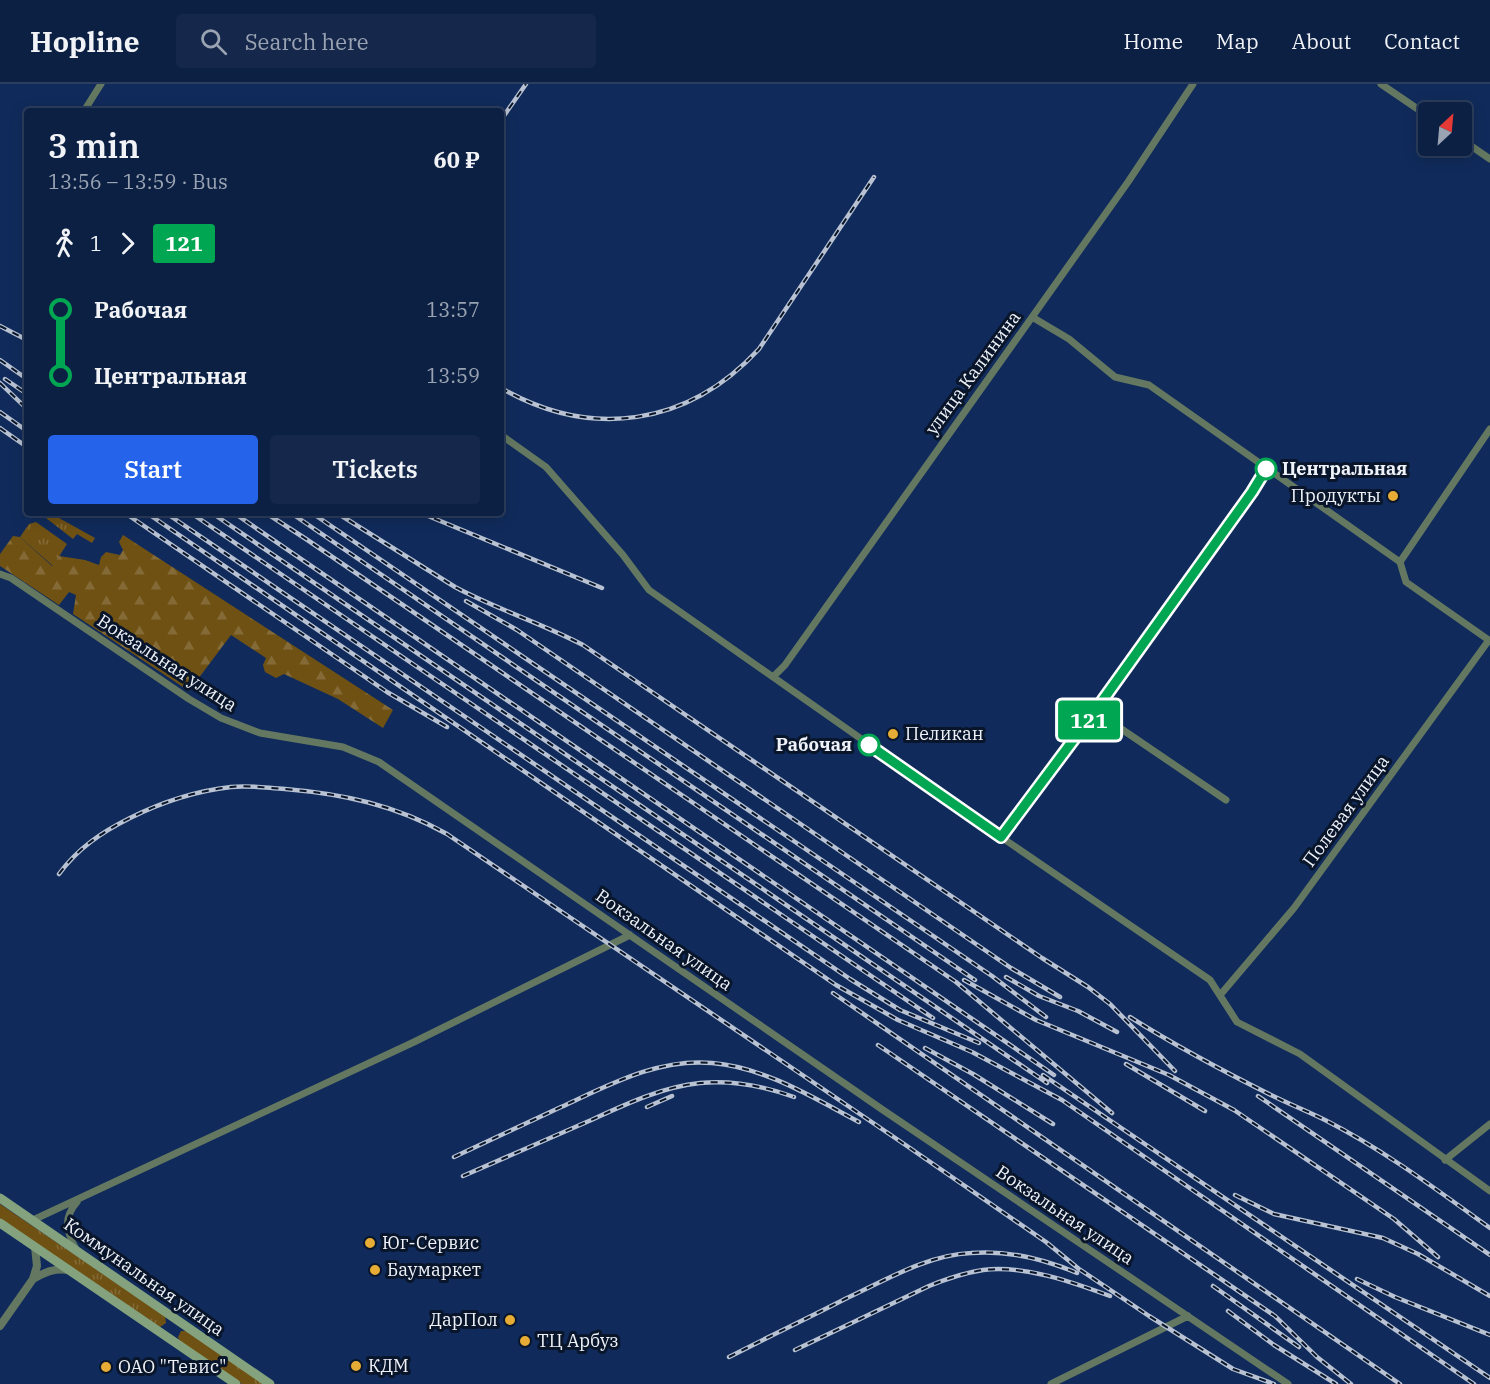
<!DOCTYPE html>
<meta charset="utf-8">
<style>
:root{--surface:#0c2044;--page:#15284b;--text:#f1f3f6;--muted:#9aa3b2;--line:#2c3e5d;--accent:#2563eb}
body{margin:0;font-family:"IBM Plex Serif",serif;background:var(--page);color:var(--text);height:100vh;display:flex;flex-direction:column;font-size:22px;white-space:nowrap}
*{box-sizing:border-box;margin:0}
p{font-size:20px;color:var(--muted)}
.icon{flex:none;width:33px;height:33px;fill:none;stroke:currentColor;stroke-width:2;stroke-linecap:round;stroke-linejoin:round}
.map{position:relative;flex:1;overflow:hidden}
.drawer{position:absolute;left:24px;top:24px;width:480px;height:408px;display:flex;flex-direction:column;background:var(--surface);border-radius:6px;box-shadow:0 3px 15px #0003,0 0 0 2px var(--line)}
.drawer>*{flex:none}
.badge{padding:0 12px;border-radius:4px;font-size:21px;line-height:39px}
.needle{width:39px;rotate:26deg}
.tools{position:absolute;left:1418px;top:18px;display:grid;gap:12px}
.tools a{display:grid;place-items:center;width:54px;height:54px;border-radius:6px;background:var(--surface);box-shadow:0 3px 15px #0003,0 0 0 2px var(--line);font-size:30px}
.map>.badge{position:absolute;translate:-50% -50%;box-shadow:0 0 0 3px #fff}
.legs{display:flex;align-items:center;gap:9px;height:66px;padding:0 24px;font-size:20px}
.legs p{margin-inline-start:auto}
.overview{display:flex;align-items:center;justify-content:space-between;height:102px;padding:0 24px}
h1{font-size:33px;font-weight:600;line-height:45px}
.cta{display:flex;gap:12px;margin-top:auto;padding:12px 24px}
.cta a{flex:1;height:69px;border-radius:6px;background:var(--accent);color:#fff;font-size:24px;font-weight:600;line-height:69px;text-align:center}
.cta a+a{background:var(--page);color:var(--text)}
ul{padding:0 24px;list-style:none}
li{display:flex;align-items:center;gap:21px;height:66px;font-size:22px}
li i{display:grid;place-items:center;width:9px;height:100%;margin:0 8px;background:currentColor}
li i::after{content:'';width:15px;height:15px;margin:-8px;border:4px solid;border-radius:50%;background:var(--surface)}
li p{margin-inline-start:auto}
li:first-child i{background:linear-gradient(#0000 50%,currentColor 0)}
li:last-child i{background:linear-gradient(currentColor 50%,#0000 0)}
header{display:flex;align-items:center;gap:36px;box-sizing:border-box;height:84px;padding:0 30px;background:var(--surface);border-bottom:2px solid var(--line)}
header strong{font-size:28px}
nav{display:flex;gap:33px;margin-inline-start:auto;font-size:21px}
.search{width:420px;height:54px;background:var(--page);display:flex;align-items:center;gap:15px;box-sizing:border-box;padding:0 21px;border-radius:6px;color:var(--muted);font-size:22px}
.map>svg:first-child{display:block}
.grass{fill:url(#grass-tufts)}
.forest{fill:url(#forest-firs)}
.lines{fill:none;stroke-linecap:round;stroke-linejoin:round}
.minor{stroke:#647861;stroke-width:7}
.tertiary{stroke:#647861;stroke-width:8}
.secondary{stroke:#83a27d;stroke-width:9}
.rail-casing{stroke:#b8c2d2;stroke-width:4.5}
.rail{stroke:#09152a;stroke-width:2;stroke-dasharray:7;stroke-linecap:butt}
.line-1-casing{stroke:#fff;stroke-width:14}
.line-1{stroke:#00a651;stroke-width:9}
.stop-1-dot{fill:#fff;stroke:#00a651;stroke-width:3}
.poi-dot{fill:#e6ac36;stroke:#09152a;stroke-width:2}
.labels{text-anchor:middle;stroke-width:6;stroke-linejoin:round;paint-order:stroke}
.street-label{font-size:18px;fill:#eff3f9;stroke:#09152a}
.stop-label{font-size:18px;font-weight:bold;fill:#eff3f9;stroke:#09152a;text-anchor:start}
.poi-label{font-size:18px;fill:#eff3f9;stroke:#09152a;text-anchor:start}
</style>
<header>
<strong>Hopline</strong>
<div class="search"><svg class="icon" aria-label="search" viewBox="0 0 24 24"><circle cx="10" cy="10" r="6"/><path d="M15 15l6 6"/></svg>Search here</div>
<nav><a>Home</a><a>Map</a><a>About</a><a>Contact</a></nav>
</header>
<div class="map">
<svg width="1490" height="1300" viewBox="0 0 1490 1300">
<defs>
<pattern id="grass-tufts" width="24" height="20" patternUnits="userSpaceOnUse" patternTransform="scale(1.5)"><rect width="24" height="20" fill="#6f5113"/><path d="M3 7l-1-3M5 7V3M7 7l1-3M15 17l-1-3M17 17v-4M19 17l1-3" fill="none" stroke="#846a36"/></pattern>
<pattern id="forest-firs" width="22" height="20" patternUnits="userSpaceOnUse" patternTransform="scale(1.5)"><rect width="22" height="20" fill="#6f5113"/><path d="M5 1l3.5 6h-7zM16 11l3.5 6h-7z" fill="#846a36"/></pattern>
</defs>
<rect width="100%" height="100%" fill="#102b5b"/>
<path class="grass" d="M50 429 95 454 92 459 77 450 73 455 46 434 45 429Z
M36 438 67 460 53 482 20 453 29 440Z
M0 1120 165 1232 166 1239 160 1243 0 1136Z
M181 1247H186L264 1300H242L180 1258 178 1253Z"/>
<path class="forest" d="M123 451 393 626 383 644 338 615 284 590 276 594 265 588 263 581 266 574 231 551 189 607 73 530 76 511 69 508 59 521 0 482V470L13 452 20 453 52 482 59 472 85 476 99 481 101 473 106 468 120 471 123 466 119 458Z"/>
<g class="lines">
<path class="minor" d="M1381 0 1428 32
M84 27 101 0
M1461 55 1490 75
M1032 233 1069 255 1115 293 1149 301 1400 478 1406 498 1490 557
M501 351 546 383 623 471 649 506 1001 753 1210 896 1237 938 1300 970 1490 1107
M1400 478 1490 345
M0 490 11 494 189 615 221 634 260 649 343 663 379 678 883 1026 1288 1300
M773 593 785 581 1128 98 1193 0
M1095 627 1226 716
M1001 753 1095 627 1252 408 1266 385
M1221 910 1294 824 1489 556
M1445 1076 1490 1040
M33 1136 414 958 630 851
M76 1165C66 1147 63 1134 77 1118
M1051 1300 1188 1232"/>
<path class="tertiary" d="M33 1195C45 1188 54 1184 69 1186
M0 1242 33 1195 37 1182 35 1163"/>
<path class="secondary" d="M0 1114 270 1300
M0 1139 236 1300"/>
<g class="rail-casing">
<path id="rail" d="M501 36 526 0
M0 242 27 256
M0 276 27 295
M5 295 27 310
M0 299 27 325
M501 304C591 356 688 342 759 265L874 93
M0 328 27 347
M0 344 27 363
M125 429 387 608 447 643
M147 429 836 901 898 936 972 968 1062 1016 1474 1300
M166 429 850 895 900 926 979 959
M191 429 933 934
M212 429 1047 999
M234 429 1054 991
M266 429 306 455 956 898 1112 1029
M291 429 975 896
M312 429 992 892 1046 933
M337 429 455 503C496 525 541 539 583 561L1042 874 1088 903 1110 920 1175 987
M421 429 602 504
M466 517 517 546 1011 884 1060 913
M59 790C78 764 102 748 130 734 162 718 195 707 231 703 249 701 267 704 285 705 344 710 395 721 447 750L907 1062 1046 1158 1079 1185 1149 1232 1233 1285 1274 1300
M1006 893 1039 912 1078 927 1117 948
M964 896 1036 936 1169 991 1234 1026 1394 1135 1438 1173
M833 909 1400 1300
M1130 933C1176 962 1223 987 1271 1011 1289 1020 1307 1027 1325 1036 1384 1066 1437 1106 1490 1144
M878 961 1275 1232 1317 1273 1351 1300
M925 964 973 990 1053 1040
M1126 980 1205 1027
M1043 991 1490 1294
M1258 1012 1490 1171
M647 1023 672 1012
M454 1073C490 1056 525 1040 561 1023 609 1001 658 974 712 979 764 983 814 1014 859 1038
M463 1092C505 1074 547 1055 589 1037 624 1021 661 1003 700 999 732 996 764 1002 794 1013
M1235 1111 1274 1130 1383 1154 1418 1170 1490 1212
M1357 1195 1395 1213 1490 1251
M1213 1202 1299 1263
M1228 1227 1274 1261 1336 1300
M795 1266 929 1202C946 1195 964 1189 983 1186 1025 1181 1072 1198 1110 1212
M729 1273C768 1253 808 1234 847 1214 886 1196 927 1171 971 1169 1007 1166 1044 1175 1077 1189"/>
</g>
<use href="#rail" class="rail"/>
</g>
<g class="lines">
<g class="line-1-casing">
<path id="line-1" d="M869 661 1001 753 1095 627 1252 408 1266 385"/>
</g>
<use href="#line-1" class="line-1"/>
</g>
<g class="stop-1-dot">
<circle cx="1266" cy="385" r="10"/>
<circle cx="869" cy="661" r="10"/>
</g>
<g class="poi-dot">
<circle cx="1393" cy="412" r="6"/>
<circle cx="893" cy="650" r="6"/>
<circle cx="370" cy="1159" r="6"/>
<circle cx="375" cy="1186" r="6"/>
<circle cx="510" cy="1236" r="6"/>
<circle cx="525" cy="1257" r="6"/>
<circle cx="356" cy="1282" r="6"/>
<circle cx="106" cy="1283" r="6"/>
</g>
<g class="labels">
<g class="street-label">
<text transform="translate(973 289) rotate(-54)" y="6">улица Калинина</text>
<text transform="translate(167 579) rotate(33)" y="6">Вокзальная улица</text>
<text transform="translate(1346 727) rotate(-54)" y="6">Полевая улица</text>
<text transform="translate(664 856) rotate(35)" y="6">Вокзальная улица</text>
<text transform="translate(1065 1131) rotate(34)" y="6">Вокзальная улица</text>
<text transform="translate(144 1193) rotate(35)" y="6">Коммунальная улица</text>
</g>
<g class="stop-label">
<text x="1282" y="391">Центральная</text>
<text x="852" y="667" text-anchor="end">Рабочая</text>
</g>
<g class="poi-label">
<text x="1381" y="418" text-anchor="end">Продукты</text>
<text x="905" y="656">Пеликан</text>
<text x="382" y="1165">Юг-Сервис</text>
<text x="387" y="1192">Баумаркет</text>
<text x="498" y="1242" text-anchor="end">ДарПол</text>
<text x="537" y="1263">ТЦ Арбуз</text>
<text x="368" y="1288">КДМ</text>
<text x="118" y="1289">ОАО "Тевис"</text>
</g>
</g>
</svg>
<div class="tools">
<a><svg class="needle" viewBox="-14 -14 28 28"><path d="M0-13l5 13h-10z" fill="#e53935"/><path d="M0 13l5-13h-10z" fill="#9aa3b2"/></svg></a>
</div>
<b class="badge" style="left:1089px;top:636px;background:#00a651;color:#fff">121</b>
<section class="drawer">
<div class="overview"><div><h1>3 min</h1><p>13:56 – 13:59 · Bus</p></div><b>60 ₽</b></div>
<div class="legs"><svg class="icon" aria-label="walk" viewBox="0 0 24 24"><circle cx="13" cy="4" r="2"/><path d="M13 8l-2 6 4 7M11 14l-3 7M7 12l3-4h3l4 4"/></svg>1<svg class="icon" aria-label="forward" viewBox="0 0 24 24"><path d="M9 5l7 7-7 7"/></svg><b class="badge" style="background:#00a651;color:#fff">121</b></div>
<ul>
<li><i style="color:#00a651"></i><b>Рабочая</b><p>13:57</p></li>
<li><i style="color:#00a651"></i><b>Центральная</b><p>13:59</p></li>
</ul>
<div class="cta"><a>Start</a><a>Tickets</a></div>
</section>
</div>
